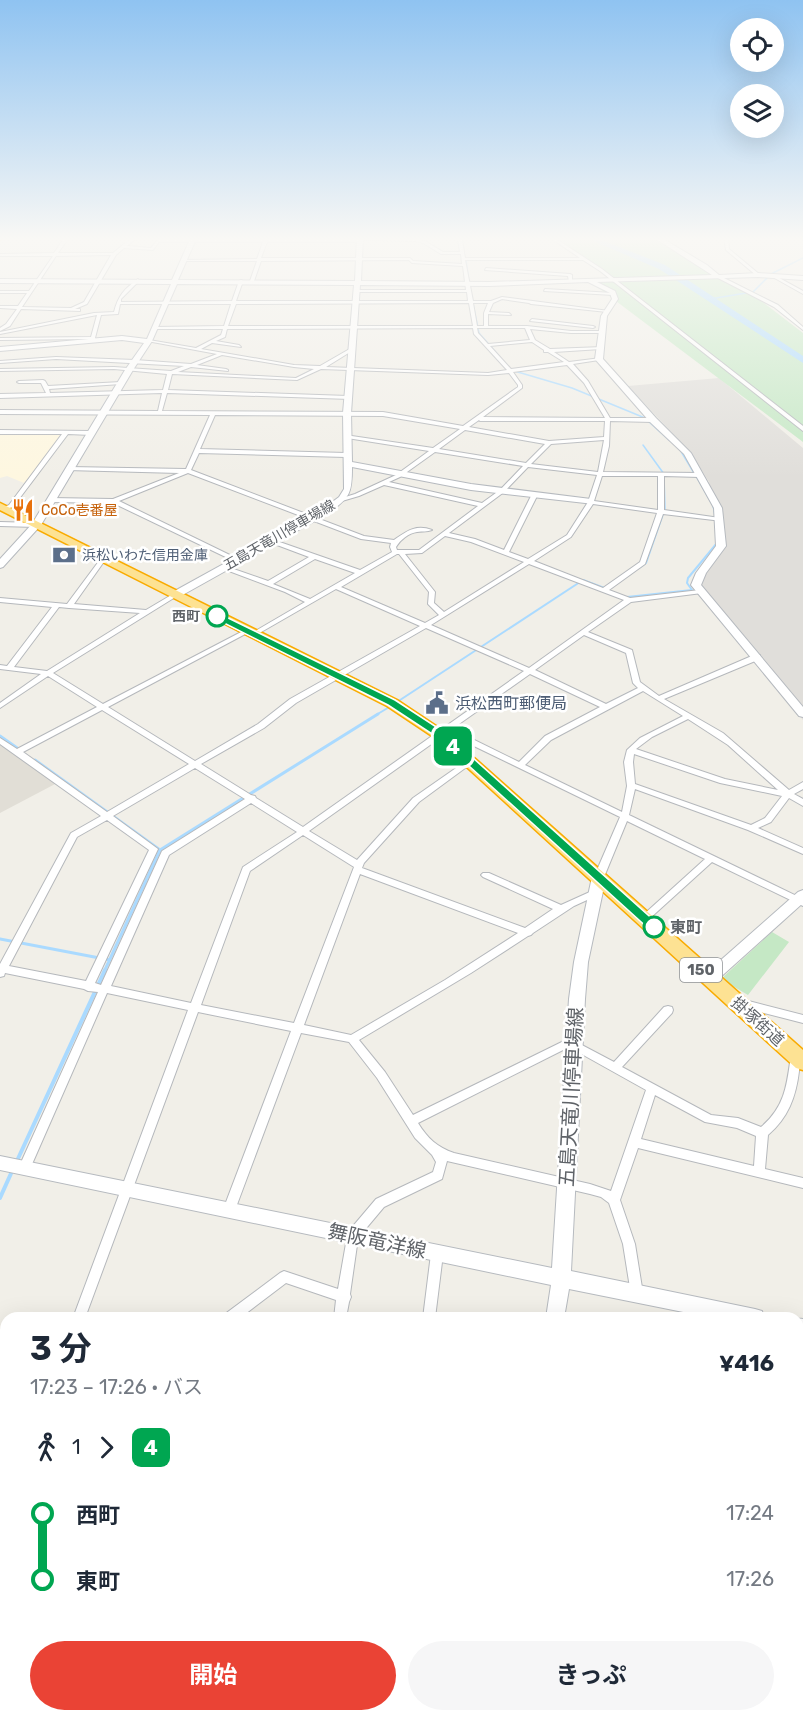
<!DOCTYPE html>
<html lang="ja">
<meta charset="utf-8">
<style>
:root{--surface:#fff;--page:#f6f6f7;--text:#1f2937;--muted:#747a83;--accent:#ea4335}
body{margin:0;font-family:Rubik,"Noto Sans JP",sans-serif;background:var(--page);color:var(--text);height:100vh;display:flex;flex-direction:column;font-size:22px;white-space:nowrap}
*{box-sizing:border-box;margin:0}
p{font-size:20px;color:var(--muted)}
.icon{flex:none;width:33px;height:33px;fill:none;stroke:currentColor;stroke-width:2;stroke-linecap:round;stroke-linejoin:round}
.map{position:relative;flex:1;overflow:hidden}
.sheet{position:absolute;left:0px;top:1312px;width:804px;height:410px;display:flex;flex-direction:column;background:var(--surface);border-radius:18px 18px 0 0;box-shadow:0 6px 24px #0002}
.sheet>*{flex:none}
.badge{padding:0 12px;border-radius:9px;font-size:21px;line-height:39px}
.buttons{position:absolute;left:730px;top:18px;display:grid;gap:12px}
.buttons a{display:grid;place-items:center;width:54px;height:54px;border-radius:50%;background:var(--surface);box-shadow:0 6px 24px #0002;font-size:30px}
.map>.badge{position:absolute;translate:-50% -50%;box-shadow:0 0 0 3px #fff}
.legs{display:flex;align-items:center;gap:9px;height:66px;padding:0 30px;font-size:20px}
.legs p{margin-inline-start:auto}
.headline{display:flex;align-items:center;justify-content:space-between;height:102px;padding:0 30px}
h1{font-size:33px;font-weight:700;line-height:45px}
.primary-button{display:flex;gap:12px;margin-top:auto;padding:12px 30px}
.primary-button a{flex:1;height:69px;border-radius:36px;background:var(--accent);color:#fff;font-size:24px;font-weight:700;line-height:69px;text-align:center}
.primary-button a+a{background:var(--page);color:var(--text)}
ul{padding:0 30px;list-style:none}
li{display:flex;align-items:center;gap:21px;height:66px;font-size:22px}
li i{display:grid;place-items:center;width:9px;height:100%;margin:0 8px;background:currentColor}
li i::after{content:'';width:15px;height:15px;margin:-8px;border:4px solid;border-radius:50%;background:var(--surface)}
li p{margin-inline-start:auto}
li:first-child i{background:linear-gradient(#0000 50%,currentColor 0)}
li:last-child i{background:linear-gradient(currentColor 50%,#0000 0)}
.map>svg:first-child{display:block}
.commercial{fill:#fef7e0}
.industrial{fill:#e0deda}
.education{fill:#e1ded6}
.green{fill:#c5e8c5}
.lines{fill:none;stroke-linecap:round;stroke-linejoin:round}
.stream-far3{stroke:#aadaff;stroke-width:1.5}
.stream-far2{stroke:#aadaff;stroke-width:2}
.stream-far1{stroke:#aadaff;stroke-width:3}
.stream{stroke:#aadaff;stroke-width:4}
.river{fill:#aadaff;fill-rule:evenodd}
.street-casing{stroke:#b5b8bc;stroke-width:2}
.secondary-casing{stroke:#b6babf;stroke-width:2}
.highway-casing{stroke:#f9ab00;stroke-width:3}
.street{fill:#fff;fill-rule:evenodd}
.secondary{fill:#fff;fill-rule:evenodd}
.highway{fill:#fde293;fill-rule:evenodd}
.line-1{fill:#00a651;stroke:#fff;stroke-width:1.5}
.stop-1-dot{fill:#fff;stroke:#00a651;stroke-width:3}
.labels{text-anchor:middle;stroke-width:5;stroke-linejoin:round;paint-order:stroke}
.far-food-label{font-size:14px;fill:#c56008;stroke:#fff;text-anchor:start}
.far-street-label{font-size:14px;fill:#5f6368;stroke:#fff}
.far-service-label{font-size:14px;fill:#4e5e75;stroke:#fff;text-anchor:start}
.far-stop-label{font-size:14px;font-weight:bold;fill:#5f6368;stroke:#fff;text-anchor:end}
.shield{fill:#fff;stroke:#8f9295;stroke-width:1.5}
.shield-label{font-size:15px;font-weight:bold;fill:#5f6368}
.service-label{font-size:16px;fill:#4e5e75;stroke:#fff;text-anchor:start}
.stop-label{font-size:16px;font-weight:bold;fill:#5f6368;stroke:#fff;text-anchor:start}
.street-label{font-size:16px;fill:#5f6368;stroke:#fff}
.near-street-label{font-size:20px;fill:#5f6368;stroke:#fff}
</style>
<div class="map">
<svg width="803" height="1721" viewBox="0 0 803 1721">
<rect width="100%" height="100%" fill="#f1efe8"/>
<path class="commercial" d="M0 434H61L42 463 24 483 7 476 0 478Z"/>
<path class="industrial" d="M719 378 803 448V720L696 585 722 540 709 482 691 453 628 386Z"/>
<path class="education" d="M0 744 57 783 0 813Z
M798 1670 803 1673V1721H501L502 1716H798Z"/>
<path class="green" d="M661 237 694 262 756 297 803 333V442L588 280 611 278 549 238Z
M772 932 789 942 748 995 721 979Z"/>
<g class="lines">
<path class="stream-far3" d="M460 239 465 258
M466 260 469 282
M771 274 803 258
M753 292 769 276
M472 299 479 333 499 356
M710 299 746 293
M511 370 572 388 645 418
M648 421 669 440
M643 445 664 474
M679 448 694 473
M664 476 665 509
M696 476 713 506 715 515
M0 509 8 506 16 496"/>
<path class="stream-far2" d="M639 568 646 563 663 514
M627 597 692 590 687 583 688 578 717 543
M397 702 583 580 607 589
M376 715 391 706"/>
<path class="stream-far1" d="M0 736 20 750
M35 760 160 850
M0 939 110 960
M104 972 160 850 378 714"/>
<path class="stream" d="M16 1163 105 970
M0 1198 13 1169"/>
<path class="river" d="M584 237H594L665 265 803 356V363L659 269Z"/>
<g class="street-casing">
<path id="street" d="M65 237H69L58 253H113L133 237H137L127 246 151 248 158 240H264L265 237H267V240H359L358 239 360 238 416 239 425 241 443 252H460L458 240 455 237H459L462 240 465 258H580L549 237H553L602 269 803 426V431L600 271 583 260H465L473 301H491L502 297 609 311 607 312 531 304 529 303 502 299 493 303 489 312 509 313 511 315 488 314V326H527L571 331H604L602 333H571L530 329 535 340 550 349 603 347 601 349 554 352 569 362 601 358V359L599 360 573 364 588 381 610 418H653L656 420 653 422 610 421 609 446 603 472 700 473 703 475 700 477 664 476V510L720 518 722 519V521L663 514 645 564 609 590 630 598 700 590 702 591V593L631 602 588 632 632 650 640 682 659 696 754 655H760V659L664 699 723 733 789 790 803 782V789L794 794 803 799V806L789 798 771 822 758 828 803 848V854L748 830 635 789 629 815 803 899V906L712 862 648 920H642L640 918 642 916 705 859 627 821 604 877 599 880 596 879 594 877 620 817 447 733 309 831 357 860 413 798 469 759H472L473 761 472 763 419 802 364 863 362 868 525 928 553 909 483 877 481 875 483 873H489L561 905 592 891 595 890 600 893 598 895 574 906 533 933 531 935 528 936 471 973 359 1040 385 1072 413 1115 574 1036 578 1037 579 1040 578 1043 614 1062 664 1007 668 1006 672 1007 673 1010 672 1013 622 1067 711 1115 738 1118 761 1127C785 1107 787 1085 791 1055L792 1052 796 1051 800 1052C802 1058 800 1064 799 1071 796 1097 788 1118 768 1135L765 1169 803 1178V1188L638 1148 620 1200 635 1244 643 1294 641 1298 637 1300 633 1298 631 1294 623 1244 609 1203 601 1197 590 1194 447 1161 442 1179 384 1207 358 1238 350 1294 351 1297 349 1302 346 1318H334L336 1300 286 1283 240 1318H224L225 1314 280 1273 284 1271 338 1289 348 1232 376 1199 433 1172 436 1162 432 1155 415 1138 377 1078 349 1042 301 1033 235 1210 233 1214 229 1215 225 1214 223 1210 291 1031 198 1012 85 1318H73L188 1010 107 993 29 1171 25 1172 21 1171 19 1167 98 992 88 991 84 989 5 973 4 976 0 977V964L71 833 101 816 0 744V738L17 749 97 707 48 676 0 708V703L41 674 0 669V665L7 666 52 607 0 602V598L67 604 99 561 108 559V561L103 563 74 604 146 610 173 594H177V596L53 673 103 704 245 630H249V632L108 707 195 761 258 724 290 699 420 626 336 589 256 635H252V633L305 602 285 592 221 568V566H225L268 581 309 557 269 542V540L271 539 360 570 392 552 390 547 391 543 361 539 188 473 119 501 238 559V561H234L113 503 50 502 47 500 50 498 113 499 179 473 67 470 66 469 69 467 186 469 210 415 0 414V410L158 411 162 393 0 398V394L46 393 41 383H19L17 382 19 381 43 380 45 381 48 386 121 382 123 383 121 384 49 389 50 393 163 390 167 374 114 369 0 371V369L114 367 171 371 184 366 56 359 0 363V361L56 357 135 360 191 364 217 354 147 341 149 340 196 348 221 335 223 329H154L152 328 154 327 224 326 231 304H120L118 314 101 315 95 338 97 341 95 342 92 339 0 340V338L91 337 97 315 0 334V332L94 313 114 312C118 296 124 289 138 279L139 281 121 299V302L232 301 239 281 241 280 243 281 236 301H468L467 292H358L356 291 358 290H466L463 266 412 263 409 260 261 261 254 281 252 282 250 281 257 261H184L182 260 257 259 263 242H159L153 250 124 248 116 255 87 304 75 309H80V311L21 309 10 326 0 331V328L6 324 17 309 0 308V306H18L27 293H0V291H29L53 256H0V254L54 253ZM361 240 416 241 423 243 441 254H461L462 264 413 261 410 258H261L267 242H360L362 241ZM111 255 84 302 71 308 22 307 56 256ZM469 303 473 326H228L236 304ZM473 303H488L484 313V326H477ZM473 328 474 334 507 370 488 373 326 367 355 349 353 347 320 366 294 365 201 349 212 343 241 347 239 345 216 341 225 337 227 329ZM477 328H525L530 340 488 344 478 333ZM532 342 544 350V352H548L564 362 511 369 490 346ZM222 355 294 367 314 369 296 378 178 372 191 367 228 371V370L226 369 197 365ZM567 365 584 383 605 418 483 417 522 388V385L513 372ZM321 369 488 375 509 373 518 385V387L463 426 383 412 162 411 167 393 350 399 351 398 348 396 168 390 172 374 297 380ZM215 415 383 416 460 429 433 448 345 435 344 436 347 438 429 451 396 475 355 494 339 499 342 501 359 496 384 485 478 506 419 550H397L396 547C400 540 409 533 417 532 423 531 427 532 432 530 416 524 407 531 394 540L364 536 191 470 199 453 346 457 349 455 346 453 200 449ZM479 420 480 421H605L604 437 549 441 469 427ZM465 430 545 444 526 463 439 449ZM604 440 598 472 531 464 551 444ZM435 452 523 466 500 490 482 503 389 482 400 477ZM528 467 597 475 588 502 567 535 528 559 509 552 537 496 534 494 531 496 504 550 475 539 449 533 504 492ZM602 476H658V510L594 501ZM593 504 657 513 640 562 603 588 534 561 571 537ZM445 536 471 542 524 562 444 612 434 603 435 592 405 554 422 553ZM397 554H399L429 592 428 604 439 615 425 623 341 587ZM315 559 355 573 310 599 273 584ZM529 564 624 600 529 668 431 625ZM59 607 69 608 140 613 47 671 14 667ZM426 628 524 671 303 827 256 798 255 796 251 795 201 764 264 728 296 703ZM584 635 626 653 633 683 638 688 606 704 535 670ZM530 674 600 707 545 736 519 762 452 729ZM643 691 683 716 640 738 627 750 624 762 627 786 622 812 525 765 551 740ZM102 710 189 764 107 812 23 752ZM688 719 728 745 778 790 725 779 636 749 652 737ZM634 754 720 783 782 796 765 818 751 825 635 784 633 762ZM195 768 245 799 162 851 101 985 95 983 158 849 113 816ZM251 803 297 832 243 867 191 1003 111 986 169 855ZM107 820 149 850 86 981 9 966 77 837ZM303 835 354 867 294 1023 201 1005 250 871ZM360 874 518 933 445 980 351 1035 304 1025ZM569 1047 646 1090 611 1191 590 1184 454 1153C437 1147 428 1139 418 1123ZM655 1095 705 1122 737 1128 756 1136 754 1166 641 1139Z
M724 237H728L729 249 759 274V276H757L726 250Z
M486 268 570 274 572 275V281L569 282 568 276 485 270Z
M772 274 803 291V294L771 276Z
M716 275H718L778 305 803 327V330L774 307 716 277Z
M545 289 613 293 615 294 613 295 544 291Z
M532 319 593 326 595 327 593 328 530 321Z
M0 430 91 431 94 433 91 435 68 434 13 507 2 510V508L9 505 62 434H0Z
M0 522 36 523 39 525 36 527 0 526Z
M741 999 803 1015V1023L737 1006 736 1003 737 1000Z
M437 1248 441 1250 443 1254 435 1318H423L431 1254 433 1250Z
M803 1393V1588L798 1590V1396Z
M0 1418 6 1419V1433L0 1432Z
M6 1508V1535L5 1537 0 1539V1512L1 1510Z
M798 1652 803 1654V1670L798 1668Z
M85 1716H101L99 1721H83Z
M242 1716H258L257 1721H241Z"/>
</g>
<g class="secondary-casing">
<path id="secondary" d="M191 237H197L178 280 355 281 357 237H363L361 281 489 282 712 275 653 237H660L707 265 719 275 758 273 803 276V280L758 277 597 282 615 291 618 299 607 316 603 359 656 418 691 453 722 508 726 546 706 573 701 585 803 707V717L799 716 691 585 696 573 716 546 714 508 684 454 650 422 595 359 601 316 612 299 610 293 588 282 489 286 360 285 351 413 352 462 471 484 591 499 595 502 594 504 471 490 352 467C352 494 350 497 329 513L179 597H171V593L323 509 339 497 344 489 343 413 354 285 177 284 152 341 133 370 41 525 3 567 0 568V559L32 524 125 370 144 343 122 340 0 351V347L122 336 147 339 171 284 0 283V279L172 280Z
M599 872 606 877 588 962 585 999 571 1271 755 1309 762 1311 764 1318H713L569 1289 564 1318H546L551 1285 0 1170V1156L552 1268 569 999 574 962 592 877Z
M803 890V903L715 982H705L702 978 705 974 798 892Z
M796 1318 803 1319V1337L798 1336V1318Z
M474 1716H498L497 1721H473Z"/>
</g>
<g class="highway-casing">
<path id="highway" d="M0 237H5L0 240Z
M0 503 397 700 445 732 803 1050V1070L796 1068 435 738 387 706 0 510Z"/>
</g>
<use href="#street" class="street"/>
<use href="#secondary" class="secondary"/>
<use href="#highway" class="highway"/>
</g>
<linearGradient id="sky" x2="0" y2="1"><stop stop-color="#8fc3f1"/><stop offset="0.5" stop-color="#f9f8f5"/><stop offset="1" stop-color="#f9f8f5" stop-opacity="0"/></linearGradient>
<rect width="803" height="478" fill="url(#sky)"/>
<path class="line-1" d="M214 614H220L395 700 444 732 658 924 660 927 658 930H650L437 737 388 705 214 618Z"/>
<defs>
<g id="restaurant-bare" transform="scale(1.8)"><path d="M-5-6h1v4h1v-4h1v4h1v-4h1v5L-1.5 .5V6h-2V.5L-5-1ZM5-6V6H3V1.5H1.5Q1.5-4 5-6Z" fill="#e8710a" stroke="#fff" stroke-width="2.5" paint-order="stroke"/></g>
<g id="bank-bare" transform="scale(1.8)"><path d="M-6-4H6V4H-6ZM0-2.3a2.3 2.3 0 1 0 0 4.6a2.3 2.3 0 1 0 0-4.6Z" fill="#5c6f8a" stroke="#fff" stroke-width="2.5" paint-order="stroke"/></g>
<g id="civic-bare" transform="scale(1.8)"><path d="M-.6-6.5H3V-4.5H.6V-3L4-1V1h2V6H-6V1h2V-1L-.6-3ZM-1.2 2.5V6h2.4V2.5Z" fill="#5c6f8a" stroke="#fff" stroke-width="2.5" paint-order="stroke"/></g>
</defs>
<g fill-rule="evenodd">
<use href="#restaurant-bare" x="23" y="510"/>
<use href="#bank-bare" x="64" y="555"/>
<use href="#civic-bare" x="437" y="703"/>
</g>
<g class="stop-1-dot">
<circle cx="217" cy="616" r="10"/>
<circle cx="654" cy="927" r="10"/>
</g>
<g class="labels">
<g class="far-food-label">
<text x="41" y="515">CoCo壱番屋</text>
</g>
<g class="far-street-label">
<text transform="translate(279 535) rotate(-30)" y="5">五島天竜川停車場線</text>
</g>
<g class="far-service-label">
<text x="82" y="560">浜松いわた信用金庫</text>
</g>
<g class="far-stop-label">
<text x="200" y="621">西町</text>
</g>
<rect class="shield" x="680" y="958" width="42" height="24" rx="4.5"/>
<g class="shield-label">
<text x="701" y="975">150</text>
</g>
<g class="service-label">
<text x="455" y="709">浜松西町郵便局</text>
</g>
<g class="stop-label">
<text x="670" y="933">東町</text>
</g>
<g class="street-label">
<text transform="translate(758 1021) rotate(42)" y="6">掛塚街道</text>
</g>
<g class="near-street-label">
<text transform="translate(571 1097) rotate(-87)" y="7">五島天竜川停車場線</text>
<text transform="translate(377 1241) rotate(12)" y="7">舞阪竜洋線</text>
</g>
</g>
</svg>
<div class="buttons">
<a><svg class="icon" aria-label="locate" viewBox="0 0 24 24"><circle cx="12" cy="12" r="6"/><path d="M12 2v4M12 18v4M2 12h4M18 12h4"/></svg></a>
<a><svg class="icon" aria-label="layers" viewBox="0 0 24 24"><path d="M12 4l9 5-9 5-9-5zM3 14l9 5 9-5"/></svg></a>
</div>
<b class="badge" style="left:453px;top:746px;background:#00a651;color:#fff">4</b>
<section class="sheet">
<div class="headline"><div><h1>3 分</h1><p>17:23 – 17:26 · バス</p></div><b>¥416</b></div>
<div class="legs"><svg class="icon" aria-label="walk" viewBox="0 0 24 24"><circle cx="13" cy="4" r="2"/><path d="M13 8l-2 6 4 7M11 14l-3 7M7 12l3-4h3l4 4"/></svg>1<svg class="icon" aria-label="forward" viewBox="0 0 24 24"><path d="M9 5l7 7-7 7"/></svg><b class="badge" style="background:#00a651;color:#fff">4</b></div>
<ul>
<li><i style="color:#00a651"></i><b>西町</b><p>17:24</p></li>
<li><i style="color:#00a651"></i><b>東町</b><p>17:26</p></li>
</ul>
<div class="primary-button"><a>開始</a><a>きっぷ</a></div>
</section>
</div>
